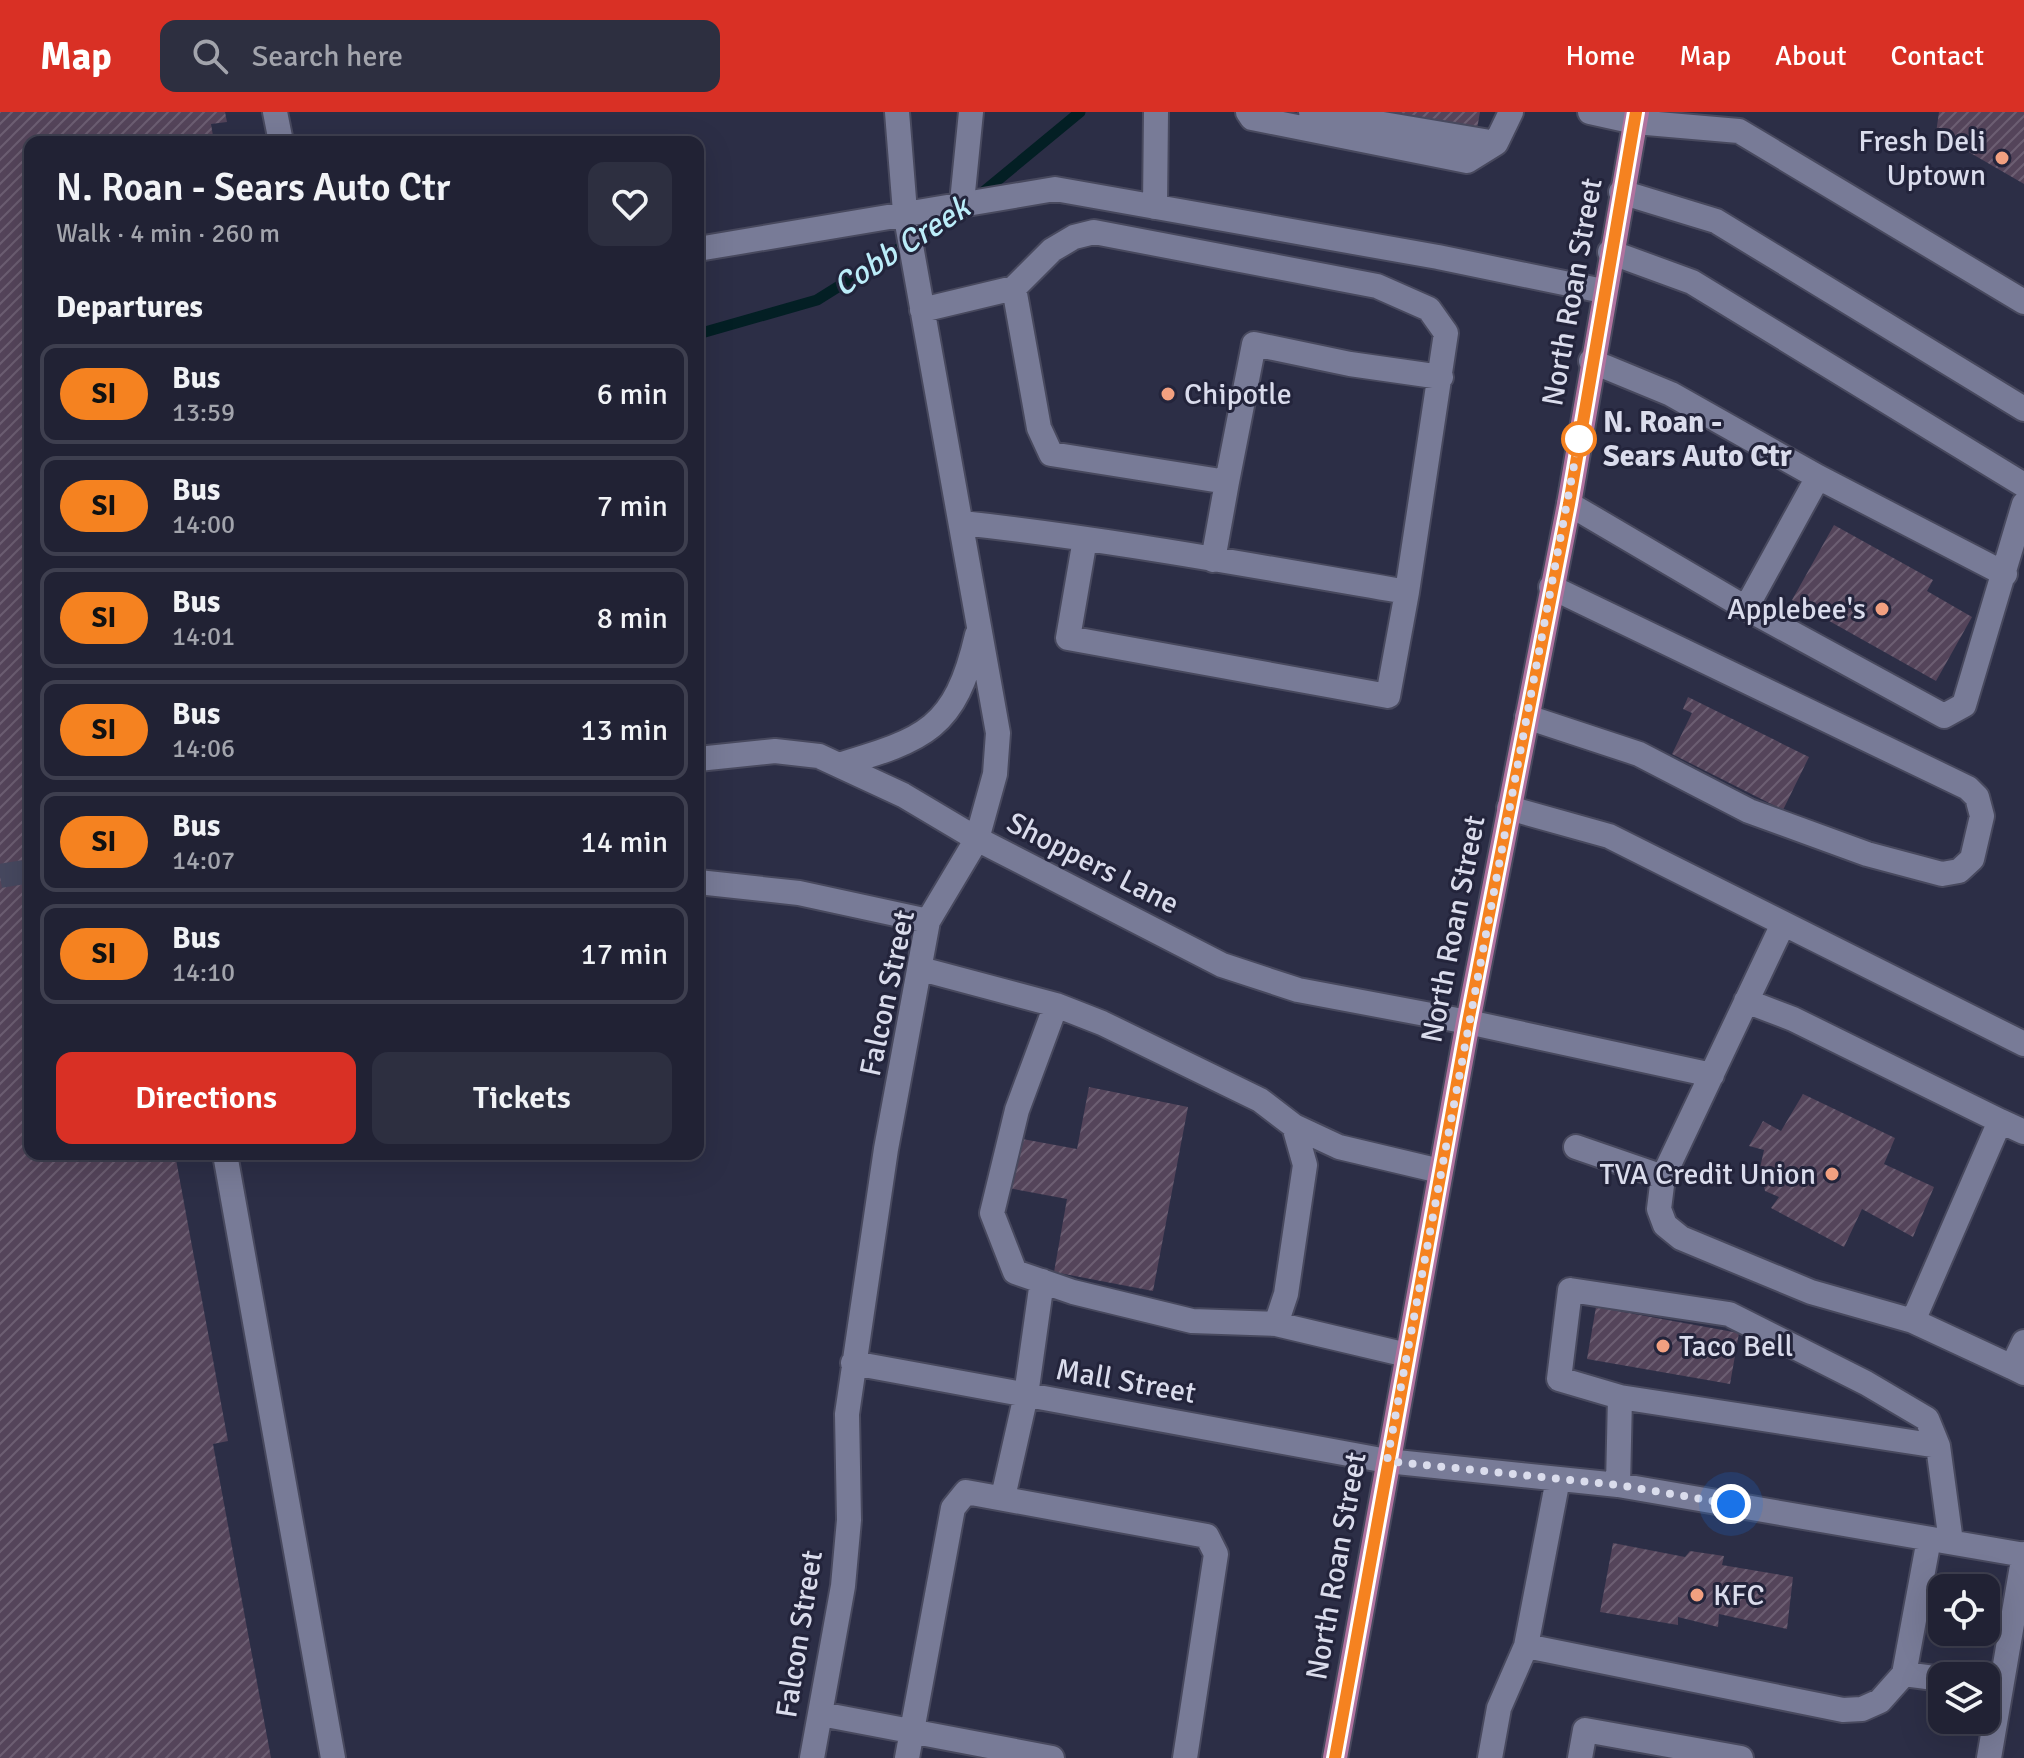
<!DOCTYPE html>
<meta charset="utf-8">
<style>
:root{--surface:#212234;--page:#2d2f40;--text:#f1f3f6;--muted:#a2a4ac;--line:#3e3f4f;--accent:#d93025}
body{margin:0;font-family:Signika,sans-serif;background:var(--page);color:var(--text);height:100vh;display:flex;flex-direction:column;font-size:30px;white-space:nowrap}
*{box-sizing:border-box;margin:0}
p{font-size:26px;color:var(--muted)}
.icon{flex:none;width:44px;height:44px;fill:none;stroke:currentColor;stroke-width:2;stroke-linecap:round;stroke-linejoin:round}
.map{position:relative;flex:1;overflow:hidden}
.side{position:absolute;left:24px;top:24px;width:680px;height:1024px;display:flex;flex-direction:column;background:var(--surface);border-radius:16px;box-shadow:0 8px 32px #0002,0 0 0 2px var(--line)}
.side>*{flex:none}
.badge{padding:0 16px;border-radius:26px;font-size:28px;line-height:52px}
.fabs{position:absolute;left:1928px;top:1462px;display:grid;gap:16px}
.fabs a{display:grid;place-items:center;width:72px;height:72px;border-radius:16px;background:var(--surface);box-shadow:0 8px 32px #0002,0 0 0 2px var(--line);font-size:40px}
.you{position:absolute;width:40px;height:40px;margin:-20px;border:6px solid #fff;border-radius:50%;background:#1a73e8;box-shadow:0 0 0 12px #1a73e833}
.map>.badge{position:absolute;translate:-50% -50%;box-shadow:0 0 0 4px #fff}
h2{padding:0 32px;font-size:30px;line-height:72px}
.round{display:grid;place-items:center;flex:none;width:84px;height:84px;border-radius:16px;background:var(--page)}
.headline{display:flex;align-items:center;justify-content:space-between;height:136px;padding:0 32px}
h1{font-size:38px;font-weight:600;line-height:60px}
.button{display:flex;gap:16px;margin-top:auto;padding:16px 32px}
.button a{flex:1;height:92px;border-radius:16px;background:var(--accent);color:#fff;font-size:32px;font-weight:600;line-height:92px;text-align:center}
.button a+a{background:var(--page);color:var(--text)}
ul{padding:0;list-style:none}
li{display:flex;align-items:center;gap:24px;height:100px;margin:0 16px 12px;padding:0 16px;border:4px solid var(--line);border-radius:16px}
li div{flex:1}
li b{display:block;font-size:30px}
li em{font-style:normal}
li .badge{min-width:88px;font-weight:700;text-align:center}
header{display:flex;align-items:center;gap:48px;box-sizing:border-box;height:112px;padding:0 40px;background:var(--accent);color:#fff}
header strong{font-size:38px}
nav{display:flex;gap:44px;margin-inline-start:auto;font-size:28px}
.search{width:560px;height:72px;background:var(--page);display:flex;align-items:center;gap:20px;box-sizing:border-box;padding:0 28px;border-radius:16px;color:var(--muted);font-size:30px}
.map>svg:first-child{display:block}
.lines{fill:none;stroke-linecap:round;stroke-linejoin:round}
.stream{stroke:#031f24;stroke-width:11}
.building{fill:url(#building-hatch)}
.minor-tunnel{stroke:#46485f;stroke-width:24;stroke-dasharray:24 12;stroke-linecap:butt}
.minor-casing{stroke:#48495e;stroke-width:28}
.major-casing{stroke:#48495e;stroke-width:28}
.minor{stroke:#787b97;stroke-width:24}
.major{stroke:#b0739f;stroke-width:24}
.line-casing{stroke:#fff;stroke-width:18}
.line{stroke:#f58220;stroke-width:12}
.walk{stroke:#dadcec;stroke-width:8;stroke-dasharray:0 14.4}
.poi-dot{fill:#f2a080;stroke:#23243b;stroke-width:3}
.stop-dot{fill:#fff;stroke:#f58220;stroke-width:4}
.labels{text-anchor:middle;stroke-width:6;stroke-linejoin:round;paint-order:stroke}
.poi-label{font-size:30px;fill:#dadcec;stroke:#23243b;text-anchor:end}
.street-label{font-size:30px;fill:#dadcec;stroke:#23243b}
.stop-label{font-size:30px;font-weight:bold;fill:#dadcec;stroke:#23243b;text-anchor:start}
.water-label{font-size:32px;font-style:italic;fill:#bbedf9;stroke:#23243b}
</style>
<header>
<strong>Map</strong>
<div class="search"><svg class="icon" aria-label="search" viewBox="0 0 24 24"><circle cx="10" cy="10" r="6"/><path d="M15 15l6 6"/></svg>Search here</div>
<nav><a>Home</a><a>Map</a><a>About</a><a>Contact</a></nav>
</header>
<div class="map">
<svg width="2024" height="1646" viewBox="0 0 2024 1646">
<defs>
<pattern id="building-hatch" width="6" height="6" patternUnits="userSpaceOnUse" patternTransform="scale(2)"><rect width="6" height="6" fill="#54445a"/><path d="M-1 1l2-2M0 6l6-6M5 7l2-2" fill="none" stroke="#6c5e72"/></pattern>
</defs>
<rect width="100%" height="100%" fill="#2c2e46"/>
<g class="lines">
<path class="stream" d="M976 86 1080 0
M698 222 817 188 956 101"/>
</g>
<path class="building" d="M0 0H225L227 10 211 12 214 30H30V1042H175L228 1329 213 1332 271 1646H0Z
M1383 0H1480L1477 17Z
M1939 0H2024V72L1936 21Z
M1834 413 1933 468 1927 479 1972 505 1936 569 1792 488Z
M1688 585 1809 645 1783 698 1672 642 1692 601 1683 597Z
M1089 975 1188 995 1153 1179 1054 1160 1067 1087 1008 1076 1017 1026 1077 1037Z
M1803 982 1895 1026 1884 1052 1934 1075 1913 1125 1862 1097 1844 1135 1771 1096 1779 1085 1765 1079 1760 1056 1764 1038 1749 1034 1763 1009 1781 1019Z
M1596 1195 1739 1221 1730 1272 1587 1247Z
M1613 1431 1685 1445 1690 1439 1724 1444 1722 1453 1793 1465 1787 1517 1719 1502 1718 1515 1678 1505V1513L1600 1500Z"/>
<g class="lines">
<path class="minor-tunnel" d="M0 764 30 759"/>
<g class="minor-casing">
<path id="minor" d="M275 0 281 30
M1248 0 1252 6 1467 49 1496 31 1511 0
M1311 0 1496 31
M1590 0 1635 10 1739 19 2024 190
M1621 80 1716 109 2024 297
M962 90 971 0
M1155 95 1156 0
M698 137 1055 77 1438 145 1603 179
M1610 140 1692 170 2024 373
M1014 176 1039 316 1051 342 1227 370 1254 232 1350 252 1441 265
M922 198 1014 176 1052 138 1074 125 1094 120 1377 174 1429 197 1446 221 1407 480
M1591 249 1671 282 1818 365 2005 462
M1569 392 1746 496 1944 604 1964 593 2024 392
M962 411C1111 427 1259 455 1407 480L1388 584 1068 526 1085 427
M1213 448 1227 370
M1746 496 1818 365
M1527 605 1639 642 1749 699 1867 742 1942 762 1959 759 1972 747 1982 704 1977 685 1968 676 1551 475
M698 647 775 639 819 644 903 683 977 727 1222 853 1298 878 1468 910 1712 963
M839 653C925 627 955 618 977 523
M1509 696 1609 724 2024 932
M698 770 799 781 928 809
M921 857 1056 893 1102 911 1260 988 1294 1014 1339 1035 1440 1059
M1746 889 1793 907 2000 1009 1913 1209 1811 1180 1681 1126 1665 1113 1659 1097 1663 1065 1783 812
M1056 893 1017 998 992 1101 1015 1160 1073 1180 1192 1209 1276 1212 1407 1243
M2000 1009 2024 1020
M1576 1035 1663 1065
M225 1042 333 1646
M1913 1209 2012 1255
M1276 1212 1286 1182 1305 1053 1294 1014
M2024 1230 2012 1255 2024 1261
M853 1251 1387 1349 1618 1373 2024 1443
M1938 1334 1620 1285 1559 1267 1570 1178 1729 1202 1866 1271 1927 1307 1938 1334 1951 1430
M1558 1367 1526 1534 1843 1598 1862 1597 1880 1589 1904 1562 1929 1427
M1618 1373 1620 1285
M1003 1385 1026 1283 1042 1169
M1904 1562 1942 1567
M821 1602 1052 1646
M812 1646 843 1474 849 1408 847 1302 886 1037 928 809 977 727 995 662 998 621 905 100 897 0
M907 1646 953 1396 966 1380 1207 1424 1216 1442 1185 1646
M1490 1646 1499 1596 1526 1534
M1580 1646 1585 1618 1741 1646
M1989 1646 2024 1442"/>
</g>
<g class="major-casing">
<path id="major" d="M1335 1646 1468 910 1569 392 1637 0"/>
</g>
<use href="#minor" class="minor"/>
<use href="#major" class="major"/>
</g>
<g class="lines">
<g class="line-casing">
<path id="line" d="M1335 1646 1468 910 1569 392 1636 0"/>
</g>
<use href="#line" class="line"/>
<path class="walk" d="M1579 327 1387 1349 1618 1373 1731 1392"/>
</g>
<g class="poi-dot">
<circle cx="2002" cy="46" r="8"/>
<circle cx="1168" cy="282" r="8"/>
<circle cx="1882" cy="497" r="8"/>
<circle cx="1832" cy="1062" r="8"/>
<circle cx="1663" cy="1234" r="8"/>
<circle cx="1697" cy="1483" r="8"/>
</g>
<circle class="stop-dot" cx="1579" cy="327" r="16"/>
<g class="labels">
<g class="poi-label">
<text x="1986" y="39">Fresh Deli<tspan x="1986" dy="34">Uptown</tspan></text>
<text x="1184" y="292" text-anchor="start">Chipotle</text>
<text x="1866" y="507">Applebee's</text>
<text x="1816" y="1072">TVA Credit Union</text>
<text x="1679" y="1244" text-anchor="start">Taco Bell</text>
<text x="1713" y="1493" text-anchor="start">KFC</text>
</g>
<g class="street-label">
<text transform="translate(1572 180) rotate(-80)" y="10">North Roan Street</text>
<text transform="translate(1093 751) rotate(27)" y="10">Shoppers Lane</text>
<text transform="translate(1453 817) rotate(-79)" y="10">North Roan Street</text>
<text transform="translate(887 881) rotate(-78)" y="10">Falcon Street</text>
<text transform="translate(1126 1269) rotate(10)" y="10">Mall Street</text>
<text transform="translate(1336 1454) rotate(-80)" y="10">North Roan Street</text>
<text transform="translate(799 1522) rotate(-81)" y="10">Falcon Street</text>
</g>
<g class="stop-label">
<text x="1603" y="320">N. Roan -<tspan x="1603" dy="34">Sears Auto Ctr</tspan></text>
</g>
<g class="water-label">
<text transform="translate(901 134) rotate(-33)" y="11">Cobb Creek</text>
</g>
</g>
</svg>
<div class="fabs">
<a><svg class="icon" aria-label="locate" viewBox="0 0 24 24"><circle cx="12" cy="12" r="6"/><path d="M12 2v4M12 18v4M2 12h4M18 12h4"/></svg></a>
<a><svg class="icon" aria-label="layers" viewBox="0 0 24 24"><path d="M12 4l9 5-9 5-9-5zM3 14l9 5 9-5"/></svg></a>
</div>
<div class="you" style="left:1731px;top:1392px"></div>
<section class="side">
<div class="headline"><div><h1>N. Roan - Sears Auto Ctr</h1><p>Walk · 4 min · 260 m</p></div><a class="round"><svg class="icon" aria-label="heart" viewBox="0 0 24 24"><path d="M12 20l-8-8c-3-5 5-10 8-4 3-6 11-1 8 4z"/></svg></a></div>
<h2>Departures</h2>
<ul>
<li><span class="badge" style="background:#f58220;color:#111">SI</span><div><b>Bus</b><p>13:59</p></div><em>6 min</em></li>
<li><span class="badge" style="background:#f58220;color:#111">SI</span><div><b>Bus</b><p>14:00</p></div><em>7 min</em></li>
<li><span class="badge" style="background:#f58220;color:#111">SI</span><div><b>Bus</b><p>14:01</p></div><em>8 min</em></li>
<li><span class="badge" style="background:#f58220;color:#111">SI</span><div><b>Bus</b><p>14:06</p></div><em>13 min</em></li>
<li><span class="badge" style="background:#f58220;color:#111">SI</span><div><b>Bus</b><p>14:07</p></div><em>14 min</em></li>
<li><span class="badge" style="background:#f58220;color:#111">SI</span><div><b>Bus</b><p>14:10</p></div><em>17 min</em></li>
</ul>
<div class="button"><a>Directions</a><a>Tickets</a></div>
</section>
</div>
